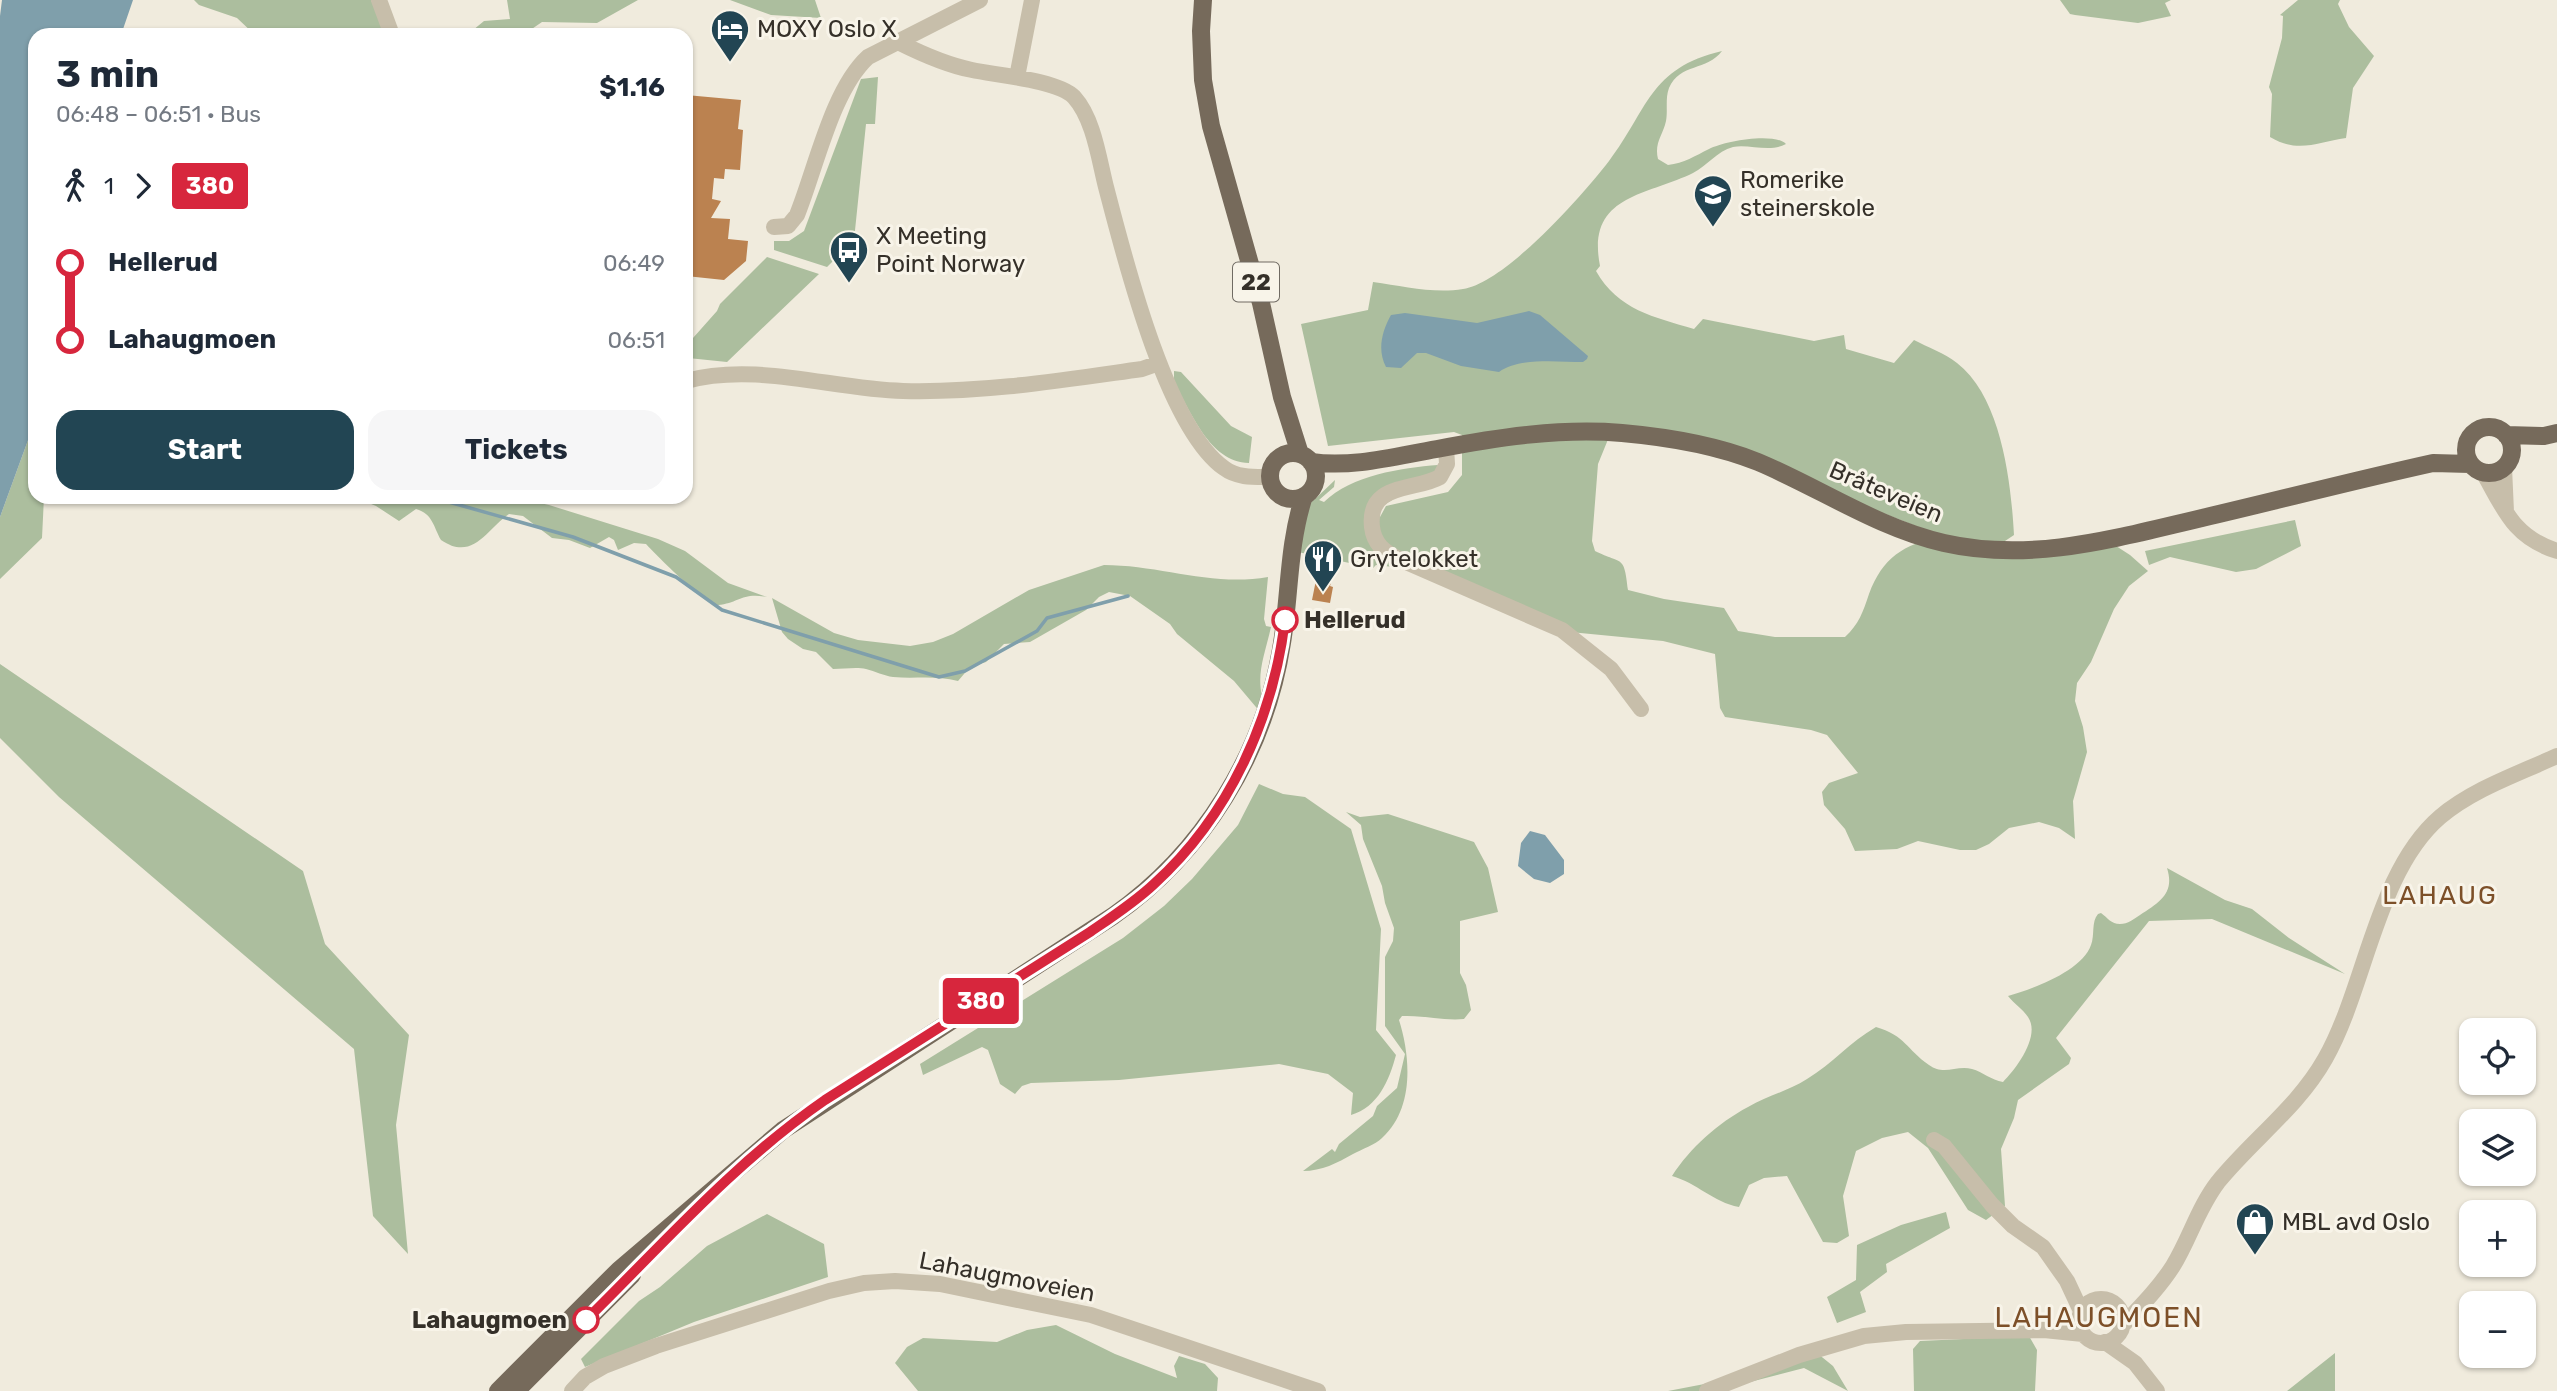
<!DOCTYPE html>
<meta charset="utf-8">
<style>
:root{--surface:#fff;--page:#f6f6f7;--text:#1f2937;--muted:#747a83;--accent:#224553}
body{margin:0;font-family:Rubik,sans-serif;background:var(--page);color:var(--text);height:100vh;display:flex;flex-direction:column;font-size:26px;white-space:nowrap}
*{box-sizing:border-box;margin:0}
p{font-size:23px;color:var(--muted)}
.icon{flex:none;width:38px;height:38px;fill:none;stroke:currentColor;stroke-width:2;stroke-linecap:round;stroke-linejoin:round}
.map{position:relative;flex:1;overflow:hidden}
.details{position:absolute;left:28px;top:28px;width:665px;height:476px;display:flex;flex-direction:column;background:var(--surface);border-radius:21px;box-shadow:0 2px 5px #0004}
.details>*{flex:none}
.badge{padding:0 14px;border-radius:5px;font-size:24px;line-height:46px}
.controls{position:absolute;left:2459px;top:1018px;display:grid;gap:14px}
.controls a{display:grid;place-items:center;width:77px;height:77px;border-radius:14px;background:var(--surface);box-shadow:0 2px 5px #0004;font-size:35px}
.map>.badge{position:absolute;translate:-50% -50%;box-shadow:0 0 0 4px #fff}
.legs{display:flex;align-items:center;gap:10px;height:77px;padding:0 28px;font-size:23px}
.legs p{margin-inline-start:auto}
.head{display:flex;align-items:center;justify-content:space-between;height:119px;padding:0 28px}
h1{font-size:38px;font-weight:700;line-height:52px}
.cta{display:flex;gap:14px;margin-top:auto;padding:14px 28px}
.cta a{flex:1;height:80px;border-radius:21px;background:var(--accent);color:#fff;font-size:28px;font-weight:700;line-height:80px;text-align:center}
.cta a+a{background:var(--page);color:var(--text)}
ul{padding:0 28px;list-style:none}
li{display:flex;align-items:center;gap:24px;height:77px;font-size:26px}
li i{display:grid;place-items:center;width:10px;height:100%;margin:0 9px;background:currentColor}
li i::after{content:'';width:18px;height:18px;margin:-9px;border:5px solid;border-radius:50%;background:var(--surface)}
li p{margin-inline-start:auto}
li:first-child i{background:linear-gradient(#0000 50%,currentColor 0)}
li:last-child i{background:linear-gradient(currentColor 50%,#0000 0)}
.map>svg:first-child{display:block}
.green{fill:#acbe9e;fill-rule:evenodd}
.water{fill:#7f9fab}
.lines{fill:none;stroke-linecap:round;stroke-linejoin:round}
.stream{stroke:#7f9fab;stroke-width:3.5}
.building{fill:#bb8250}
.minor{stroke:#c7beaa;stroke-width:16}
.major{stroke:#766a5b;stroke-width:18}
.line-1-casing{stroke:#fff;stroke-width:16}
.line-1{stroke:#d7263d;stroke-width:10}
.stop-1-dot{fill:#fff;stroke:#d7263d;stroke-width:3.5}
.labels{text-anchor:middle;stroke-width:6;stroke-linejoin:round;paint-order:stroke}
.shield{fill:#f8f4e9;stroke:#706b63;stroke-width:2}
.shield-label{font-size:23px;font-weight:bold;fill:#353029}
.poi-label{font-size:24px;fill:#353029;stroke:#f8f4e9;text-anchor:start}
.street-label{font-size:24px;fill:#353029;stroke:#f8f4e9}
.stop-label{font-size:24px;font-weight:bold;fill:#353029;stroke:#f8f4e9;text-anchor:start}
.neighbourhood-label{font-size:26px;letter-spacing:2px;fill:#7d5029;stroke:#f8f4e9}
.quarter-label{font-size:28px;letter-spacing:2px;fill:#7d5029;stroke:#f8f4e9}
</style>
<div class="map">
<svg width="2557" height="1391" viewBox="0 0 2557 1391">
<rect width="100%" height="100%" fill="#f0ebdd"/>
<path class="green" d="M194 0H371L388 35H255L237 18 199 5Z
M507 0H638L597 23 542 22 523 35H467L484 21 510 19Z
M730 0H815L821 18 771 15Z
M2060 0H2171L2165 3 2171 16 2138 23 2075 15 2070 14Z
M2298 0H2340L2338 4 2349 27 2374 56 2353 88 2346 138C2318 142 2298 154 2270 137L2272 94 2269 87 2282 38 2283 16 2280 15Z
M1722 51C1707 71 1680 63 1669 88 1665 98 1668 111 1666 121 1663 135 1654 143 1658 159L1668 165C1684 163 1695 156 1709 149 1724 141 1774 132 1786 144 1770 153 1750 144 1733 147 1717 151 1707 166 1693 173 1646 196 1586 195 1600 266L1596 271C1618 310 1654 317 1694 329L1703 319 1814 341 1844 335 1846 349 1894 363 1914 340C1927 347 1945 353 1957 363 2002 398 2011 483 2014 535L1999 545 2099 535 2130 555 2148 571 2129 586 2114 609 2091 662 2077 683 2075 701 2083 727 2087 752 2073 801 2075 839 2059 828 2039 822 2009 828 1989 844 1976 850H1960L1918 841 1897 849 1855 851 1845 829 1824 805 1822 792 1829 783 1858 773 1827 735 1811 730 1725 717 1720 708 1715 654 1663 641 1570 632 1410 569 1376 565 1373 568 1293 551 1299 496 1314 500 1335 480 1334 487 1319 500 1324 502C1352 475 1401 468 1438 465L1436 472 1370 514 1380 517 1386 506 1448 492 1462 475V435L1454 432 1328 446 1301 324 1368 310 1373 282C1403 286 1434 294 1463 289 1505 283 1582 196 1609 161 1648 110 1649 68 1722 51ZM1609 437 1753 458 1878 513H1883L1941 536C1903 545 1883 557 1869 594 1863 612 1859 624 1845 637H1775L1738 631 1724 608 1664 599 1628 590C1624 554 1623 565 1595 551L1592 541 1598 464Z
M878 77 875 124H866L854 240 827 267 774 250V241H789L804 231 861 79Z
M767 257 819 274 727 362 688 358 693 338 717 311 720 304Z
M1174 371 1181 372 1231 426 1252 437 1249 463C1209 462 1191 411 1174 383Z
M35 421V497H44L42 538 0 579V517Z
M337 497H513L549 505 658 539 685 551 728 583 767 597C742 592 739 603 718 605 706 605 657 556 646 544L634 543 618 550 614 540 609 537 590 548 569 540 552 538 523 516 509 514C487 529 473 562 441 540 433 526 433 514 416 509L399 521 376 506 359 499Z
M2295 520 2301 546 2256 569 2236 572 2170 557 2149 565 2145 551Z
M1104 565C1160 565 1212 587 1268 577L1264 619 1266 626 1271 627C1263 662 1253 680 1268 714L1261 713 1234 681 1177 634 1170 624 1130 596 1109 592 1099 597 1086 610 1030 642 1004 644 986 662 970 667 958 681C936 675 916 679 893 677 884 676 875 671 866 669 857 667 844 669 833 669L816 652 803 649 788 639 782 632 772 598 834 633 858 640 910 646 933 642 953 634 1029 590Z
M0 664 303 871 325 944 409 1035 396 1125 408 1254 373 1216 354 1049 59 797 0 738Z
M1259 784 1283 794 1305 797 1351 829 1381 929 1376 1030 1396 1055C1389 1081 1378 1107 1351 1115L1353 1093 1328 1074 1279 1064 1119 1080 1031 1083 1022 1086 1015 1094 1000 1084 988 1050 982 1047 923 1075 920 1064 1123 938 1164 906 1192 879 1238 825Z
M1346 812 1360 817 1388 814 1474 842 1488 868 1498 912 1460 921V973L1466 985 1471 1010 1464 1019C1443 1021 1424 1015 1402 1016L1399 1020C1411 1058 1414 1109 1382 1138 1375 1145 1362 1149 1353 1154 1337 1163 1322 1171 1303 1171L1332 1149 1335 1152 1339 1144 1373 1116 1377 1106 1397 1088 1405 1054 1385 1026V957L1393 941 1394 928 1385 903 1382 886 1363 839 1361 825Z
M2167 868 2225 900 2252 909 2289 938 2345 974 2212 919 2149 921 2056 1038 2071 1058 2069 1064 2018 1100 2014 1118 2001 1149 2005 1206 1986 1220 1968 1210 1928 1148 1908 1132 1882 1138 1856 1151 1843 1196 1849 1236 1837 1243 1823 1242 1787 1176 1764 1178 1749 1185 1739 1207C1713 1202 1697 1183 1672 1176 1690 1148 1718 1123 1748 1107 1767 1096 1788 1091 1807 1079 1832 1064 1850 1042 1876 1027 1906 1036 1906 1049 1929 1065 1944 1076 1956 1065 1972 1069 1983 1072 1991 1080 2003 1082 2016 1069 2041 1036 2028 1017 2023 1009 2014 1004 2008 996 2033 989 2082 971 2091 945 2095 935 2091 922 2098 914L2101 913C2108 918 2111 924 2120 924 2128 924 2134 919 2140 915 2160 902 2175 893 2167 868Z
M1946 1212 1950 1228 1886 1264 1887 1272 1860 1292 1866 1312 1837 1323 1827 1297 1856 1280 1857 1245 1901 1225Z
M767 1214 824 1244 828 1277 694 1322 585 1367 581 1359 639 1301 660 1287 707 1246Z
M1056 1325 1115 1354 1177 1378 1174 1366 1179 1356 1205 1364 1218 1378 1217 1391H918L895 1363 907 1347 923 1338 997 1342 1027 1330Z
M2029 1336 2037 1350 2035 1391H1914L1913 1349 1920 1341Z
M1812 1349 1833 1366 1848 1391 1804 1368 1715 1391H1668L1720 1381Z
M2335 1353V1391H2287Z"/>
<path class="water" d="M2 0H133L121 35H35V421L0 517V16Z
M1529 311 1540 315 1588 356 1587 359 1583 362C1558 362 1520 357 1499 372L1461 366 1426 353H1417L1401 368 1386 367C1377 350 1382 331 1391 315L1405 313 1477 323Z
M1530 831 1545 835 1564 860V874L1550 883 1534 879 1518 866 1521 843Z"/>
<g class="lines">
<path class="stream" d="M431 497 573 537 676 577 722 610 939 677 965 671 1037 631 1047 618 1128 596"/>
</g>
<path class="building" d="M686 95 741 100 738 129 743 130 740 170 725 169 724 179 714 178 712 199 721 201 711 218 730 219 728 239 748 241 746 261 724 280 686 276Z
M1316 580 1331 583 1330 586 1333 587 1330 603 1312 600Z"/>
<g class="lines">
<path class="minor" d="M379 0 392 35
M898 42C922 54 946 65 972 70 995 75 1058 80 1074 97 1094 119 1099 160 1106 187 1124 256 1166 427 1224 468 1237 478 1254 477 1270 477
M1017 77 1032 0
M774 227 788 226 797 215C816 168 832 90 868 57L980 0
M686 381C756 362 832 389 903 391 984 393 1063 380 1142 369L1159 363
M1446 447 1447 464 1440 477C1416 491 1367 482 1372 527 1374 544 1384 552 1399 559L1562 630 1611 669 1641 709
M2504 467 2506 512
M2483 472C2504 509 2513 537 2557 551
M1934 1140 1944 1146 1992 1205 2013 1226 2043 1247 2067 1281 2081 1311
M2079 1321a22 22 0 1 1 44 0a22 22 0 1 1-44 0Z
M2122 1326C2140 1307 2159 1288 2173 1266 2190 1238 2198 1208 2218 1182 2252 1140 2298 1107 2325 1059 2366 987 2376 872 2440 817 2473 789 2518 774 2557 756
M2105 1342 2135 1363 2157 1391
M572 1391 585 1377 604 1366 656 1346 829 1291 864 1283 895 1281 940 1284 1091 1315 1318 1391
M1707 1391 1799 1355 1864 1336 1906 1332 2044 1330 2083 1334"/>
<path class="major" d="M1203 0 1201 31 1203 80 1211 126 1261 303 1282 397 1300 454
M2466 450a23 23 0 1 1 46 0a23 23 0 1 1-46 0Z
M2506 435 2544 436 2557 433
M1270 476a23 23 0 1 1 46 0a23 23 0 1 1-46 0Z
M1311 462C1353 468 1396 456 1437 449 1499 437 1560 428 1622 433 1667 437 1716 445 1758 462 1820 488 1878 528 1944 543 2032 563 2116 538 2202 518 2279 500 2356 480 2433 463L2470 464
M498 1391 619 1270 783 1130 1113 916C1203 853 1265 753 1282 643 1290 594 1288 545 1304 496
M516 1391 632 1275"/>
</g>
<g class="lines">
<g class="line-1-casing">
<path id="line-1" d="M586 1320C664 1243 735 1162 825 1100L1090 932C1112 917 1135 902 1154 884 1229 816 1273 719 1285 620"/>
</g>
<use href="#line-1" class="line-1"/>
</g>
<defs>
<g id="hotel-pin" transform="scale(2.0125)"><path d="M0 17L-7.5 6A9.5 9.5 0 1 1 7.5 6Z" fill="#224553" stroke="#f8f4e9"/><path d="M-6-4.5h1.5V1H6V5H4.5V3h-9V5H-6ZM-4 0a1.8 1.8 0 1 1 3.6 0ZM.5 0V-2.5h3Q6-2.5 6 0Z" fill="#fff"/></g>
<g id="school-pin" transform="scale(2.0125)"><path d="M0 17L-7.5 6A9.5 9.5 0 1 1 7.5 6Z" fill="#224553" stroke="#f8f4e9"/><path d="M0-5L7-2L0 1L-7-2ZM-4 1L0 2.5L4 1V4Q0 6-4 4Z" fill="#fff"/></g>
<g id="bus-pin" transform="scale(2.0125)"><path d="M0 17L-7.5 6A9.5 9.5 0 1 1 7.5 6Z" fill="#224553" stroke="#f8f4e9"/><path d="M-5-6H5V4H4V6H2V4H-2V6H-4V4H-5ZM-3.5-4V0h7V-4ZM-3.5 1.2v1.5H-2V1.2ZM2 1.2v1.5H3.5V1.2Z" fill="#fff"/></g>
<g id="restaurant-pin" transform="scale(2.0125)"><path d="M0 17L-7.5 6A9.5 9.5 0 1 1 7.5 6Z" fill="#224553" stroke="#f8f4e9"/><path d="M-5-6h1v4h1v-4h1v4h1v-4h1v5L-1.5 .5V6h-2V.5L-5-1ZM5-6V6H3V1.5H1.5Q1.5-4 5-6Z" fill="#fff"/></g>
<g id="shop-pin" transform="scale(2.0125)"><path d="M0 17L-7.5 6A9.5 9.5 0 1 1 7.5 6Z" fill="#224553" stroke="#f8f4e9"/><path d="M-5-2.5h2.3a2.7 3.5 0 0 1 5.4 0H5L5.5 6h-11ZM-1.5-2.5h3a1.5 2.3 0 0 0-3 0Z" fill="#fff"/></g>
</defs>
<g fill-rule="evenodd">
<use href="#hotel-pin" x="730" y="29"/>
<use href="#school-pin" x="1713" y="194"/>
<use href="#bus-pin" x="849" y="250"/>
<use href="#restaurant-pin" x="1323" y="559"/>
<use href="#shop-pin" x="2255" y="1222"/>
</g>
<g class="stop-1-dot">
<circle cx="1285" cy="620" r="12"/>
<circle cx="586" cy="1320" r="12"/>
</g>
<g class="labels">
<rect class="shield" x="1233" y="262.5" width="46" height="39" rx="5"/>
<g class="shield-label">
<text x="1256" y="290">22</text>
</g>
<g class="poi-label">
<text x="757" y="37">MOXY Oslo X</text>
<text x="1740" y="188">Romerike<tspan x="1740" dy="28">steinerskole</tspan></text>
<text x="876" y="244">X Meeting<tspan x="876" dy="28">Point Norway</tspan></text>
<text x="1350" y="567">Grytelokket</text>
<text x="2282" y="1230">MBL avd Oslo</text>
</g>
<g class="street-label">
<text transform="translate(1886 492) rotate(23)" y="8">Bråteveien</text>
<text transform="translate(1007 1277) rotate(11)" y="8">Lahaugmoveien</text>
</g>
<g class="stop-label">
<text x="1304" y="628">Hellerud</text>
<text x="567" y="1328" text-anchor="end">Lahaugmoen</text>
</g>
<g class="neighbourhood-label">
<text x="2440" y="904">LAHAUG</text>
</g>
<g class="quarter-label">
<text x="2099" y="1327">LAHAUGMOEN</text>
</g>
</g>
</svg>
<div class="controls">
<a><svg class="icon" aria-label="locate" viewBox="0 0 24 24"><circle cx="12" cy="12" r="6"/><path d="M12 2v4M12 18v4M2 12h4M18 12h4"/></svg></a>
<a><svg class="icon" aria-label="layers" viewBox="0 0 24 24"><path d="M12 4l9 5-9 5-9-5zM3 14l9 5 9-5"/></svg></a>
<a>+</a>
<a>−</a>
</div>
<b class="badge" style="left:981px;top:1001px;background:#d7263d;color:#fff">380</b>
<section class="details">
<div class="head"><div><h1>3 min</h1><p>06:48 – 06:51 · Bus</p></div><b>$1.16</b></div>
<div class="legs"><svg class="icon" aria-label="walk" viewBox="0 0 24 24"><circle cx="13" cy="4" r="2"/><path d="M13 8l-2 6 4 7M11 14l-3 7M7 12l3-4h3l4 4"/></svg>1<svg class="icon" aria-label="forward" viewBox="0 0 24 24"><path d="M9 5l7 7-7 7"/></svg><b class="badge" style="background:#d7263d;color:#fff">380</b></div>
<ul>
<li><i style="color:#d7263d"></i><b>Hellerud</b><p>06:49</p></li>
<li><i style="color:#d7263d"></i><b>Lahaugmoen</b><p>06:51</p></li>
</ul>
<div class="cta"><a>Start</a><a>Tickets</a></div>
</section>
</div>
